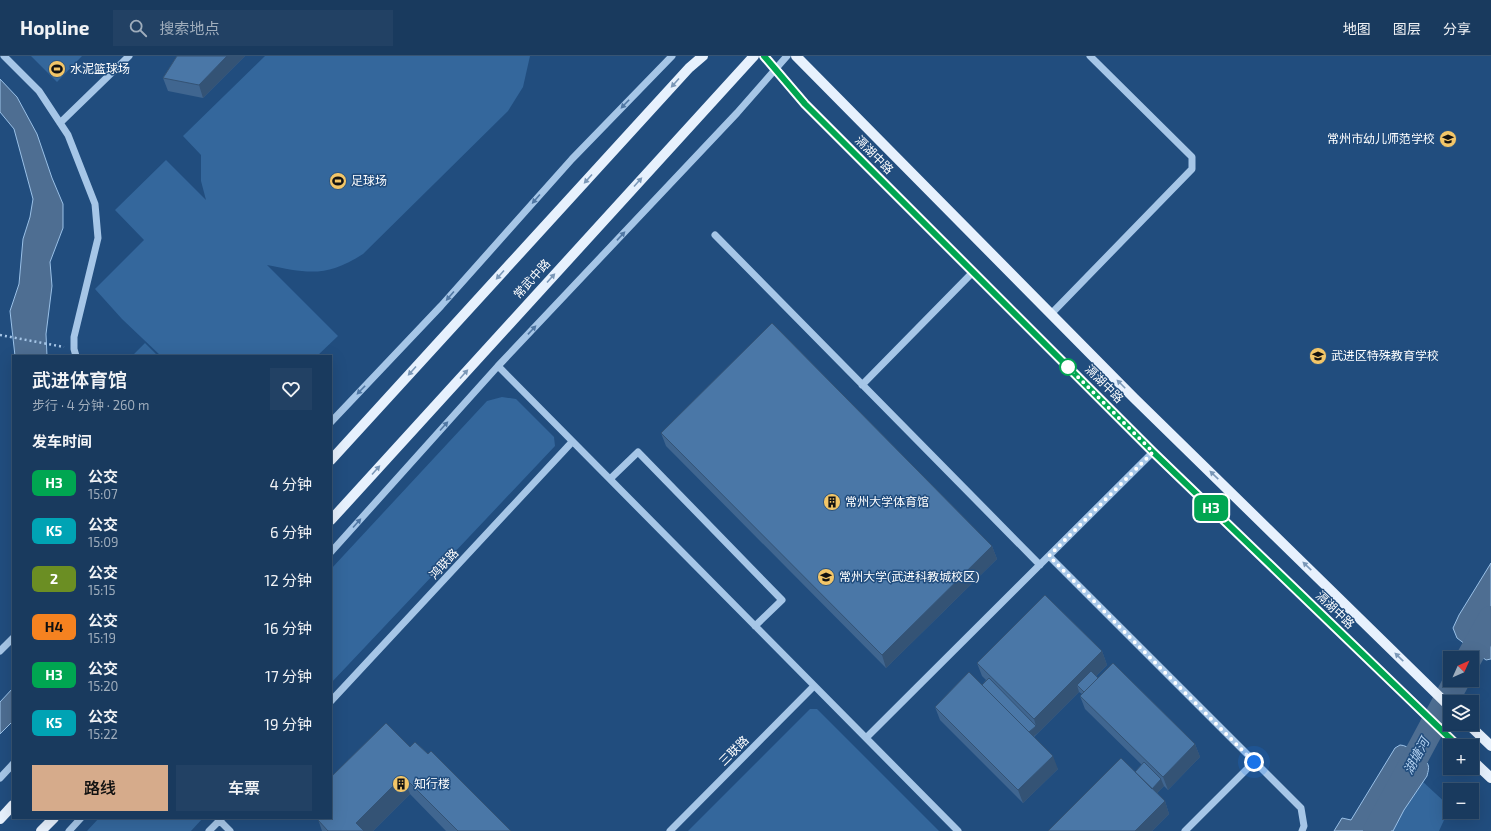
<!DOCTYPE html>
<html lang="zh">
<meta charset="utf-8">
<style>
:root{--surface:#193a5e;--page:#224164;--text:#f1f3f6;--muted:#9fadbc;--line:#375473;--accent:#d6ab8b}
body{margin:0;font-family:"Exo 2","Noto Sans SC",sans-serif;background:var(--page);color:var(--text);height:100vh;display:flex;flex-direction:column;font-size:15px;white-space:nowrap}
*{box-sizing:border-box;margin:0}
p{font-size:13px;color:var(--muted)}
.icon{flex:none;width:22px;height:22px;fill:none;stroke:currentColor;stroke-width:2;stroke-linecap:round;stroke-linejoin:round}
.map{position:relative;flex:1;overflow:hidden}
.side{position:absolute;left:12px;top:299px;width:320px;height:464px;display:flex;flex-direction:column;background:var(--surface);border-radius:0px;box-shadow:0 4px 16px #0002,0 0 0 1px var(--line)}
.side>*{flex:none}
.badge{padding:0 8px;border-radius:6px;font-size:14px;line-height:26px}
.needle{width:26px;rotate:45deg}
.tools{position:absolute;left:1443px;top:595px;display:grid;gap:8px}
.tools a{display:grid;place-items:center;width:36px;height:36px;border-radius:0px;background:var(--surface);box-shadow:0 4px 16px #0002,0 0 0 1px var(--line);font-size:20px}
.you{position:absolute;width:20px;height:20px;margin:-10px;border:3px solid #fff;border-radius:50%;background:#1a73e8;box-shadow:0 0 0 6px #1a73e833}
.map>.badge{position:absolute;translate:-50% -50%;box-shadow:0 0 0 2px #fff}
h2{padding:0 20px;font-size:15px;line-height:36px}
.round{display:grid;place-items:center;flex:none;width:42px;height:42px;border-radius:0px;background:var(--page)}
.head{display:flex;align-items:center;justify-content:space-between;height:68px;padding:0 20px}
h1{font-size:19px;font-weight:600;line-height:30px}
.cta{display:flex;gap:8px;margin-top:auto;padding:8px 20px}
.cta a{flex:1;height:46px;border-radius:0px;background:var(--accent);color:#111;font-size:16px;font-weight:600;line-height:46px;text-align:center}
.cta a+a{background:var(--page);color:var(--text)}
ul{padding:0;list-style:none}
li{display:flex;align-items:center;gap:12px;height:48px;padding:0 20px}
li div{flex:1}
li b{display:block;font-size:15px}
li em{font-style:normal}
li .badge{min-width:44px;font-weight:700;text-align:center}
header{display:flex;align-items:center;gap:24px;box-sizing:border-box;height:56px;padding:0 20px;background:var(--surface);border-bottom:1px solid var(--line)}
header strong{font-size:19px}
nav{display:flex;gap:22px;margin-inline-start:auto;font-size:14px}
.search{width:280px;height:36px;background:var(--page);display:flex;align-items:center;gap:10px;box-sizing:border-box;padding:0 14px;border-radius:0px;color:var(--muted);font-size:15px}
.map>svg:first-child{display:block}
.green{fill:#34679c}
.water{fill:#4e6e92;stroke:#9ac1e8}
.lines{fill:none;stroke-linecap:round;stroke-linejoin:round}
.river{stroke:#4e6e92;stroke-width:26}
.path{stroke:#a6c6e7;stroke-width:2.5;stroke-dasharray:2 3;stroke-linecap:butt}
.minor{stroke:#a6c6e7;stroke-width:7}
.major{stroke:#e7f1fd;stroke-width:10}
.wall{fill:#406690}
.shaded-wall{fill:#345375}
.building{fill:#4a77a7;stroke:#345375}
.oneway{fill:#7a97b7}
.oneway2{fill:#5077a3}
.line-casing{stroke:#fff;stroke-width:9}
.line{stroke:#00a651;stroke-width:6}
.walk{stroke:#fff;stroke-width:4;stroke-dasharray:0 7.2}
.stop-dot{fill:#fff;stroke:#00a651;stroke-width:2}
.labels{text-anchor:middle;stroke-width:3;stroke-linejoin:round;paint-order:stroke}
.poi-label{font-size:12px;fill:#fff;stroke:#214d7e;text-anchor:start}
.street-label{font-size:12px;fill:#fff;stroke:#214d7e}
.water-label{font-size:13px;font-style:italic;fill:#b1cfee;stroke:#214d7e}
</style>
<header>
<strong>Hopline</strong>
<div class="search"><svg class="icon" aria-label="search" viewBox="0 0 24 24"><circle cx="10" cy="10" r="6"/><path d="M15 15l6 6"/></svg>搜索地点</div>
<nav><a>地图</a><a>图层</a><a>分享</a></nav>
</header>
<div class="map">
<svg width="1491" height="775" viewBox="0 0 1491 775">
<rect width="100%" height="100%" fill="#214d7e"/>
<path class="green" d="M31 0H82L57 26Z
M265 0H530L523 31 508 55 363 198C326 222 307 217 267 209L338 280 317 300H161L122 263 95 233 144 184 115 154 166 104 206 144 201 125V99L183 80Z
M145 287 158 300H132Z
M502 341 516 343 554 381 555 390 331 627V513L487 345Z
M810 653H817L939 775H688Z
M1392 697 1450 751 1439 775H1349Z
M99 762H203L191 775H87Z"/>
<path class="water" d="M0 23 17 41 37 78 52 122 63 148V172L50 206 52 230 46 278 47 300H15L10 255 19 228 23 183 30 161 33 143 14 73 0 56Z
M1491 507V603L1486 604 1457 582 1453 572 1459 559Z
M13 632V665L0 678V646Z
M1400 689C1408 689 1421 700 1427 707 1430 711 1428 715 1427 720L1404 754 1393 775H1334L1342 762 1351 764 1395 692Z"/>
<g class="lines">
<path class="river" d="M1469 602 1491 563
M1376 775 1457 624"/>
<path class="path" d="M0 279 64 291"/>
<path class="minor" d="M4 0 39 35 68 79 95 148 98 182 74 281V293L76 300
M60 67 129 0
M715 179 1040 509
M1051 258 1192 113V101L1090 0
M498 310 958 775
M862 329 973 216
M331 366 441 250 572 103 672 0
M610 423 638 396 782 544 755 570
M331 496 498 310 737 57 787 0
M1049 500 1301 752 1304 770 1302 775
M0 595 13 582
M331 645 572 386
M866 682 1153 396
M0 722 13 708
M219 764 230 775
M69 775 81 762
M209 775 222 762
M670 775 814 630
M1185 775 1254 706"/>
<path class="major" d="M764 0 805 48 1153 396 1458 690
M796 0 1134 342 1450 651
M331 404 689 12 703 0
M331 464 754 0
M1468 668 1491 690
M1472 704 1491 722
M0 763 13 749
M41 775 54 762"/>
</g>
<path class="wall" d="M177 0H245L203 42 168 35 163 22Z
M661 377 992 490 997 503 886 612 666 390Z
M1102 595 1107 609 1096 620 1098 622 1195 688 1200 701 1168 734 1164 730 1157 737 1165 745 1169 758 1152 775H1048L1135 716 1142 709 1085 653 1080 640 1082 638 1079 636 1034 681 1058 713 1023 747 940 664 935 651 982 629 986 624 982 620 977 607Z
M410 691 428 698 511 775H446L410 738 373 775H322L318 763 316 762H331Z"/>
<path class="shaded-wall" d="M227 0H245L203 42 199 29Z
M992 490 997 503 886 612 882 599Z
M1102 595 1107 609 1082 634 1077 629 1079 636 1039 676 1029 684 1027 678 1036 670 1034 663Z
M1195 688 1200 701 1168 734 1163 721Z
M1053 700 1058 713 1023 747 1018 734Z
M403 720 410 738 373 775H358L356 767Z
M1161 723 1164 730 1153 741 1150 735Z
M1165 745 1169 758 1152 775H1135Z"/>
<path class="building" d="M177 0H227L199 29 163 22Z
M772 267 992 490 882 599 661 377Z
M1045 539 1102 595 1034 663 977 607Z
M1113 607 1195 688 1163 721 1080 640Z
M1091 615 1098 622 1084 636 1077 629Z
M969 616 1053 700 1018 734 935 651Z
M989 622 1036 670 1029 676 982 629Z
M386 667 410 691 415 686 428 698 431 695 511 775H458L403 720 356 767 364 775H328L318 764 319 762H331V721Z
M1121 702 1165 745 1135 775H1048Z
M1144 706 1161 723 1152 733 1135 716Z"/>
<defs><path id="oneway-solid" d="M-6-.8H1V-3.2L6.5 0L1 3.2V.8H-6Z"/></defs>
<g class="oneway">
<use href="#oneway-solid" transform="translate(675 27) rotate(132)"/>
<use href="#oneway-solid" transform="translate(588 123) rotate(132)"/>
<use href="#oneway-solid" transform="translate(638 126) rotate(-48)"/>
<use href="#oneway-solid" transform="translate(500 219) rotate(132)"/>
<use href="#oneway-solid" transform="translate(551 222) rotate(-48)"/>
<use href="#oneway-solid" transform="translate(412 315) rotate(132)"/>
<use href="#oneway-solid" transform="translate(464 318) rotate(-48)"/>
<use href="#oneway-solid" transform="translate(1121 328) rotate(-135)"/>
<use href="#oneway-solid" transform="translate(376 414) rotate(-48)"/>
<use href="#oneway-solid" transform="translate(1214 419) rotate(-136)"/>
<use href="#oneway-solid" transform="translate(1307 510) rotate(-136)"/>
<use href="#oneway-solid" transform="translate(1399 601) rotate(-136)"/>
</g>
<g class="oneway2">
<use href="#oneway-solid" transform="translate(625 48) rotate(134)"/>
<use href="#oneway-solid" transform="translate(536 143) rotate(131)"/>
<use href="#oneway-solid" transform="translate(621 180) rotate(-47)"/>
<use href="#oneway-solid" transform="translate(450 240) rotate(131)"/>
<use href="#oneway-solid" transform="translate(532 274) rotate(-47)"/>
<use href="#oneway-solid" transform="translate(361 334) rotate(134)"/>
<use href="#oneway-solid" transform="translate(444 370) rotate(-48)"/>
<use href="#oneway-solid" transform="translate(357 467) rotate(-48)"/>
</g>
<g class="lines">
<g class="line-casing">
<path id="line" d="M764 0 805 48 1153 396 1458 690"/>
</g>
<use href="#line" class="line"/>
<path class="walk" d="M1068 311 1153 396 1049 500 1254 706"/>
</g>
<defs>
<g id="stadium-disc" transform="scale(0.9)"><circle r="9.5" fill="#f3c668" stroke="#214d7e"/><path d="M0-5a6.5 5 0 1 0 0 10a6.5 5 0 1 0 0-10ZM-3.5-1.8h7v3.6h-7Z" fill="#111"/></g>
<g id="school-disc" transform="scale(0.9)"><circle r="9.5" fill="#f3c668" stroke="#214d7e"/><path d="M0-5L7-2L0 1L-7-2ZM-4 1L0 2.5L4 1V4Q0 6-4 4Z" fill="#111"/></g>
<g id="building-disc" transform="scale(0.9)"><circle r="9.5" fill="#f3c668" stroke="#214d7e"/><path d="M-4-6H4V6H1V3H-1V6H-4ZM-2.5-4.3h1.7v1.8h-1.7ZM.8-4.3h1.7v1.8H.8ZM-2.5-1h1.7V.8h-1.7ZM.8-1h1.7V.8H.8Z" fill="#111"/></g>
<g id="university-disc" transform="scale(0.9)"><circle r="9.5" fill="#f3c668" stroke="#214d7e"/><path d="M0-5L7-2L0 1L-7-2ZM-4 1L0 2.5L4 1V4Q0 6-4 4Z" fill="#111"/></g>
</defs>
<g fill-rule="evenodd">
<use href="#stadium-disc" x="57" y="13"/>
<use href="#school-disc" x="1448" y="83"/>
<use href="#stadium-disc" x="338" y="125"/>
<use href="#school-disc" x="1318" y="300"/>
<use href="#building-disc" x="832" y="446"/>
<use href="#university-disc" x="826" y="521"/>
<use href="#building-disc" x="401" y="728"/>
</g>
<circle class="stop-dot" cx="1068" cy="311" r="8"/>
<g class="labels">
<g class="poi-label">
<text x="70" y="17">水泥篮球场</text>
<text x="1435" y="87" text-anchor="end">常州市幼儿师范学校</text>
<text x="351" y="129">足球场</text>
<text x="1331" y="304">武进区特殊教育学校</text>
<text x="845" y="450">常州大学体育馆</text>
<text x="839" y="525">常州大学(武进科教城校区)</text>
<text x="414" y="732">知行楼</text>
</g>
<g class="street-label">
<text transform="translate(874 99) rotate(45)" y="4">滆湖中路</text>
<text transform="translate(532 223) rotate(-48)" y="4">常武中路</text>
<text transform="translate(1104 328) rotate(45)" y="4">滆湖中路</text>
<text transform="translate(444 508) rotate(-47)" y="4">鸿联路</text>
<text transform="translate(1335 554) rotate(44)" y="4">滆湖中路</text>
<text transform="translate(734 695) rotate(-45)" y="4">三联路</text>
</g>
<g class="water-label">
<text transform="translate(1416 700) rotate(-62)" y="5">湖塘河</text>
</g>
</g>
</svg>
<div class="tools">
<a><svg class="needle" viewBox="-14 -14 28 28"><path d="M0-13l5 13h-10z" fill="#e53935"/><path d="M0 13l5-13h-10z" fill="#9fadbc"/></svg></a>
<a><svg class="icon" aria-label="layers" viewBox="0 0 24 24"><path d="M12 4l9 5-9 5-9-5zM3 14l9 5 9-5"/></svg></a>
<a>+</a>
<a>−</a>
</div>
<div class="you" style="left:1254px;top:706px"></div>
<b class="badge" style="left:1211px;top:452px;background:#00a651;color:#fff">H3</b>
<section class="side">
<div class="head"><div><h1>武进体育馆</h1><p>步行 · 4 分钟 · 260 m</p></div><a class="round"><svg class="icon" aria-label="heart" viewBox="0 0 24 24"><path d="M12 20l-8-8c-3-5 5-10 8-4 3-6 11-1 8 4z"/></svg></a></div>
<h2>发车时间</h2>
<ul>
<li><span class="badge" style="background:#00a651;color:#fff">H3</span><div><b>公交</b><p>15:07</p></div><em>4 分钟</em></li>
<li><span class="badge" style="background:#00a3b4;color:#fff">K5</span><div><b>公交</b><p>15:09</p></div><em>6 分钟</em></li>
<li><span class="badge" style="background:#6b8e23;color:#fff">2</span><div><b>公交</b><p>15:15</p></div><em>12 分钟</em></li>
<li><span class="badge" style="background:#f58220;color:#111">H4</span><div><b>公交</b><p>15:19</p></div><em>16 分钟</em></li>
<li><span class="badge" style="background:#00a651;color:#fff">H3</span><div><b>公交</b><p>15:20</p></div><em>17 分钟</em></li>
<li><span class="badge" style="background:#00a3b4;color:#fff">K5</span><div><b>公交</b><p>15:22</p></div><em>19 分钟</em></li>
</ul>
<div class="cta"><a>路线</a><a>车票</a></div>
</section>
</div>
